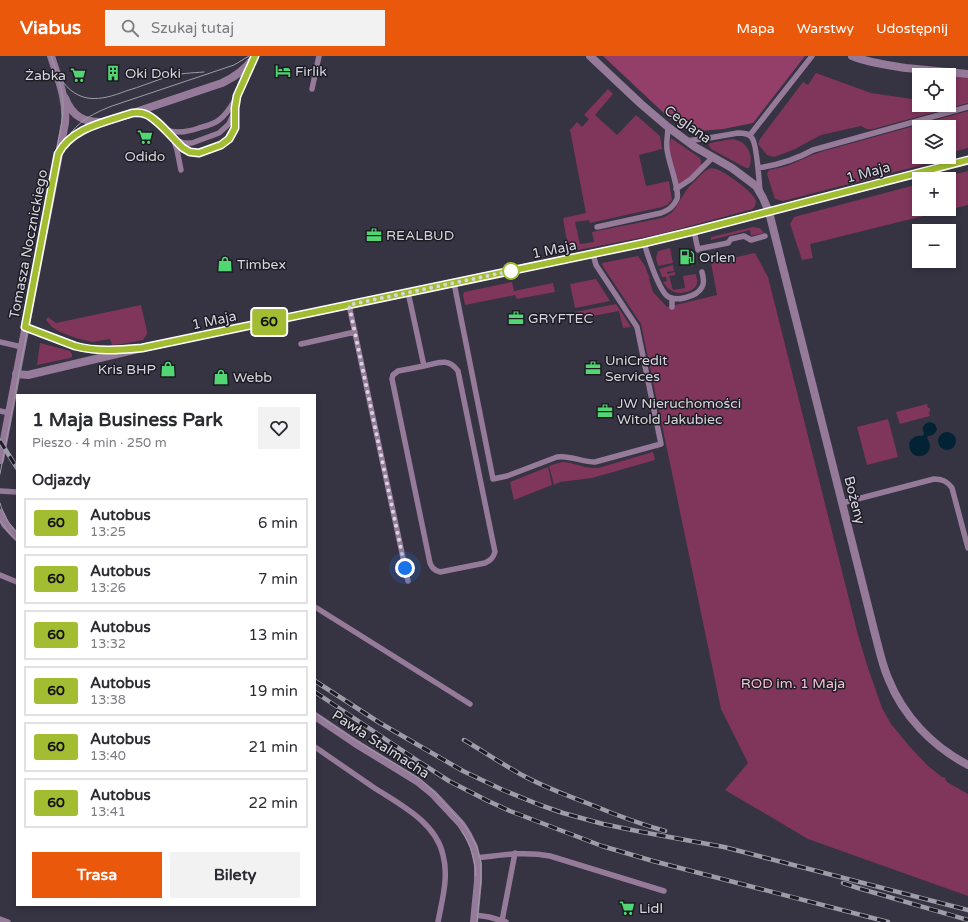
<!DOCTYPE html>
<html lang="pl">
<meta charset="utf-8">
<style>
:root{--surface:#fff;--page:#f2f2f3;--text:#2b2b33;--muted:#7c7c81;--line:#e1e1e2;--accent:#ea580c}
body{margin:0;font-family:"Varela Round",sans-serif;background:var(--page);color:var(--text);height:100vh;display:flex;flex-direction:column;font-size:15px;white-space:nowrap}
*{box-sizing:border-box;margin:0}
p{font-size:13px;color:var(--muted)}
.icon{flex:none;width:22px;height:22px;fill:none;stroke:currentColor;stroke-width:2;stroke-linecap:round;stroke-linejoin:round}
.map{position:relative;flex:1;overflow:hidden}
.side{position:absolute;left:16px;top:338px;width:300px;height:512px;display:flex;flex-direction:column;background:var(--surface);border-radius:0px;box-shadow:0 2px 6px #0003}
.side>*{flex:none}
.badge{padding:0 8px;border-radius:3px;font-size:14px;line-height:26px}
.tools{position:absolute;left:912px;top:12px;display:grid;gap:8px}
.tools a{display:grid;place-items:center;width:44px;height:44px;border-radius:0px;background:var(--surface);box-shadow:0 2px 6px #0003;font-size:20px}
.you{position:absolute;width:20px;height:20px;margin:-10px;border:3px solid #fff;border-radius:50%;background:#1a73e8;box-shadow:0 0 0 6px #1a73e833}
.map>.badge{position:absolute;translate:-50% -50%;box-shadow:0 0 0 2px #fff}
h2{padding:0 16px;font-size:15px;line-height:36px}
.round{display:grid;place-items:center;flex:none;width:42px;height:42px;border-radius:0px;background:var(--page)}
.headline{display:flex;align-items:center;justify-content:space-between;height:68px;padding:0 16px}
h1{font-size:19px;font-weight:800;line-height:30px}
.button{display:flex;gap:8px;margin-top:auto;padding:8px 16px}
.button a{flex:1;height:46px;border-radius:0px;background:var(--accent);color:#fff;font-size:16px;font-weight:800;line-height:46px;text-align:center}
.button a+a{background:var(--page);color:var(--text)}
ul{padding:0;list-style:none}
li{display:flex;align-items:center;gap:12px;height:50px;margin:0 8px 6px;padding:0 8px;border:2px solid var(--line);border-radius:0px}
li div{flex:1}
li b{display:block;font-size:15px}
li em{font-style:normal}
li .badge{min-width:44px;font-weight:700;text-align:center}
header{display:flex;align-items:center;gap:24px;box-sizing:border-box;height:56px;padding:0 20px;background:var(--accent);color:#fff}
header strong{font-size:19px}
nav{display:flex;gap:22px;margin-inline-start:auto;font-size:14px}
.search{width:280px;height:36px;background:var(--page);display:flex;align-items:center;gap:10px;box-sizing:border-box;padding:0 14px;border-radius:0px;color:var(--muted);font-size:15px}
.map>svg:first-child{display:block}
.green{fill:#80355b}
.forest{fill:#933f69}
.water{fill:#022334}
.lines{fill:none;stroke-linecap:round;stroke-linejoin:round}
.service{stroke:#957a99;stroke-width:5.5}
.minor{stroke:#957a99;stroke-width:8}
.tertiary{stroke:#957a99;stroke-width:8}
.tram{stroke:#9d9ca8;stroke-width:1}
.rail-casing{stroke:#9d9ca8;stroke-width:4.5}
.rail{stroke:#1d1c23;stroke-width:3;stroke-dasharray:9;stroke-linecap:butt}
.line-casing{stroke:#fff;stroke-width:9}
.line{stroke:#a2bd31;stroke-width:6}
.walk{stroke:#d7d6e0;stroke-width:4;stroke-dasharray:0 7.2}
.stop-dot{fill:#fff;stroke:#a2bd31;stroke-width:2}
.labels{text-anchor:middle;stroke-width:3;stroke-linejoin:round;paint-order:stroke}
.poi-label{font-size:14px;fill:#d7d6e0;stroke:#1d1c23;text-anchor:start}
.street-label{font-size:14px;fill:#d7d6e0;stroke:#1d1c23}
.park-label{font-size:14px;fill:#f2c1d6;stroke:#1d1c23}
</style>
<header>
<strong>Viabus</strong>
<div class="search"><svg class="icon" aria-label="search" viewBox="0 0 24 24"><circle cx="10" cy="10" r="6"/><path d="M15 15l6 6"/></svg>Szukaj tutaj</div>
<nav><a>Mapa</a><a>Warstwy</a><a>Udostępnij</a></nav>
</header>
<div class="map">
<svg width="968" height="866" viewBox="0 0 968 866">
<rect width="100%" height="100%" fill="#363343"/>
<path class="green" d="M816 17 871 37 919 44V49H949V20L968 22V47L873 73H867L861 70 821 79 795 93 785 97 774 101 767 99 758 88 760 83 803 26 808 29Z
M608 33 613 38 595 59 617 79 636 59 660 80 662 93 639 99 646 130 669 125 672 144 667 149 662 151 590 167 589 164 575 166 580 188 594 186 592 176 662 162C677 156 675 150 684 138 687 132 693 127 698 122 701 119 703 116 707 114 710 112 713 112 716 113 724 115 754 136 756 145 756 148 755 150 753 153L660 178 573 195C566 189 565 172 563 162L586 157 570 74 577 66 582 71 589 63 584 59Z
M968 55V92L949 97V71H919V101H949V100V102L783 145 775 143 767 118 769 114 787 110 812 99 824 95Z
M671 82 700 102 701 105V110L690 121 678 129 669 93Z
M733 83C736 84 740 85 743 87 750 93 753 103 749 112H746L711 93 708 88 715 86Z
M968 115V149L810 188 813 202 802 204 790 168 794 161 919 128V153H949V123H937Z
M753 171 760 172 764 177 751 180 750 174 711 184V181Z
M670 192 673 207 658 210 656 202 658 195Z
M755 197 768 221 858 579 867 609 882 652 891 668 910 691 928 710 942 721 946 722 945 723 947 726 968 738V840L808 783 725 734 748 707 721 653 641 268 602 209V207L638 200 645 210 650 223H649L653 236 667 251 717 239 711 207Z
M673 209 674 215 667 216V218L675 216V219L669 220 673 234 685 232 683 220 696 218C696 221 698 225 697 227 695 237 678 239 672 235 668 233 665 229 663 226L667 225 666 221H662L659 213Z
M596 223 610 245 575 252 570 228Z
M512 226 514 235 553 227 555 236 517 243 515 239 465 249 463 239 464 236Z
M616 248 631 271 623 272 619 255 577 263 575 256Z
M141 249 147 275V278L143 284 122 288 112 289 110 283 92 286 76 282 60 276 52 271 46 264 48 261 56 267Z
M40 287 70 295 72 298V301L70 302 37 309Z
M927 348 928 352H930V355L929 356 930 360 900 368 896 356Z
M888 363 898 401 867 409 857 371Z
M653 396 655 404 592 422 560 426 554 429 549 410C553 409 557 407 562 406 574 406 584 413 598 412Z
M548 411 552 429 514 444 510 426Z"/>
<path class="forest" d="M603 0H805L753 67 723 73 689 76 667 60Z"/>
<path class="water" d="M930 366 935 368 937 373C936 377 933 380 928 380L927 382C938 399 914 407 910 393 909 390 909 386 911 384 914 380 918 379 923 380L924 377C921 372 924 367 930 366Z
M938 385a9 9 0 1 1 18 0a9 9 0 1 1-18 0Z"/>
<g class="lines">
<path class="service" d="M312 33 319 0
M136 57C163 56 172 95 195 97 202 97 209 93 215 91 237 84 234 71 235 52
M166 74C178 78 188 76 199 72 206 70 214 68 219 64 234 53 244 24 252 8
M750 79 812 0
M176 84 184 87H192L219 77 229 68 234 57
M174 85 177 94 181 114
M686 85 709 82 738 77C743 77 749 77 752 82 757 88 759 125 760 135
M758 112C778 109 795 104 813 94L968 51
M676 133 691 123 713 101
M597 171 661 157C667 155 674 150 677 143 680 134 668 105 667 93 666 86 668 78 668 71
M694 175 698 194
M644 187C648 200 657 229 666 239 674 247 697 241 702 231 705 227 703 221 702 216
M698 193 728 187 731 183 744 180 751 184 765 180
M454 227 493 423 507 420 557 401C570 399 582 406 595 406L661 388 637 271 596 209 593 198
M408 236 424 310 398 315 393 319 392 323 430 507C432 512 434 514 440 516L485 507C491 504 493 502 495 496L458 315C448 301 438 307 424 310
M349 249 408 525
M672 251V242
M0 286 22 291
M301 288 355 276
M0 355 9 357
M0 435 17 436
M842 447 934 423C942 423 947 425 952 432L968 492
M0 519 17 526
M315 551 470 648
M315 691C334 704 354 718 373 731 399 748 436 766 443 799 449 821 442 844 438 866
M477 802C501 799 525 795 550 800L664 835
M475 859 489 861 506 866
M0 863 8 866
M502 865 515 797"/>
<path class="minor" d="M590 0 641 48 668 71 695 91 732 112 756 130 763 142 769 156 773 172 875 578C879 593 882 608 888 622 903 660 932 690 968 709
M852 0C869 7 888 9 906 12 927 14 947 16 968 18
M65 42C72 60 84 67 104 66
M25 271 75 290C89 294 103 295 117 294
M16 318 28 319 142 292 644 187 694 175 968 104"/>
<path class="tertiary" d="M60 94C68 83 77 77 88 72L222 27C235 21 247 12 255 0
M0 404 65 67C67 43 58 22 51 0
M0 457 5 468 17 481
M315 660 355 687 417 725 433 738 461 768 468 779 474 791 478 809V825L474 866"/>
<path class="tram" d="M51 0C56 15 62 30 63 46 64 64 58 83 55 102
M60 22C78 49 100 45 126 35 140 31 154 25 167 21 180 17 192 17 204 16
M0 418 60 101C67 72 86 60 112 50L234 9 249 0
M0 447C3 458 9 468 17 477
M0 465 10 478 17 484
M315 657 357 685 420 723 434 736 466 771 475 787 478 795 481 806V822L477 866
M462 775C471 789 475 804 476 820"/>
<g class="rail-casing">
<path id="rail" d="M0 385 17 412
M315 625 380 667 463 715 503 734 540 749 563 757 603 768 642 776 724 791 968 854
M315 636 418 705 449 725 488 745 510 755 602 790 653 805 888 866
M464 684C483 695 502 708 522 719 544 731 568 740 592 749 616 759 640 768 665 775
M843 827 858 832 968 864"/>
</g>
<use href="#rail" class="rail"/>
</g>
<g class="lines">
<g class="line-casing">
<path id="line" d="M255 0 237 40 235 52V72L229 83 221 89 199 97 190 96 183 92C173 83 157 62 145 58 140 56 136 57 132 57 106 66 72 71 58 98L25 271 75 290C97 296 120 294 142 292L644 187 694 175 968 104"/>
</g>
<use href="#line" class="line"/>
<path class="walk" d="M405 512 349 249 511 215"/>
</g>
<defs>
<g id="hotel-bare" transform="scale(1.2)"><path d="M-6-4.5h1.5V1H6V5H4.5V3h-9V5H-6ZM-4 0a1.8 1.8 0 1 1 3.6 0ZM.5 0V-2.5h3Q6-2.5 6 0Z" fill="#52d673" stroke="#1d1c23" stroke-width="2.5" paint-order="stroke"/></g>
<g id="building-bare" transform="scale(1.2)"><path d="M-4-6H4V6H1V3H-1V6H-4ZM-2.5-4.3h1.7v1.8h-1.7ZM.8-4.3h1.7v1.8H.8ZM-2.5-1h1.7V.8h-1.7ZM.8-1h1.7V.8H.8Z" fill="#52d673" stroke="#1d1c23" stroke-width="2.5" paint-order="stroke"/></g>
<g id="supermarket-bare" transform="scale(1.2)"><path d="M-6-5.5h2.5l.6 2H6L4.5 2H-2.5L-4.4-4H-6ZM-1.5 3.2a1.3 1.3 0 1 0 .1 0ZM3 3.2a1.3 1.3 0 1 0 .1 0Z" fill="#52d673" stroke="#1d1c23" stroke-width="2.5" paint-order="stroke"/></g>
<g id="office-bare" transform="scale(1.2)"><path d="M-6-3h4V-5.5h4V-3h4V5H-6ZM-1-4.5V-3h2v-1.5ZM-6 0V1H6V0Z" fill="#52d673" stroke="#1d1c23" stroke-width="2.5" paint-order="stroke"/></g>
<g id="fuel-bare" transform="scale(1.2)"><path d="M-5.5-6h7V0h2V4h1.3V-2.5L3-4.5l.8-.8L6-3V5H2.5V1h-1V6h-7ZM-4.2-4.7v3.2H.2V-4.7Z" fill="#52d673" stroke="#1d1c23" stroke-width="2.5" paint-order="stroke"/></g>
<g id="shop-bare" transform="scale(1.2)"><path d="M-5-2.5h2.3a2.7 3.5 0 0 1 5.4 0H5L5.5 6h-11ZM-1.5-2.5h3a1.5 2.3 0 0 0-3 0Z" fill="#52d673" stroke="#1d1c23" stroke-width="2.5" paint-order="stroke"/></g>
</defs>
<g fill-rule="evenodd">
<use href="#hotel-bare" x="283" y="15"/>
<use href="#building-bare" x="113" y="17"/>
<use href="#supermarket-bare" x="78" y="19"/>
<use href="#supermarket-bare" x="145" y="81"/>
<use href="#office-bare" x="374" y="179"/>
<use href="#fuel-bare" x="687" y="201"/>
<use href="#shop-bare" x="225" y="208"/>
<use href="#office-bare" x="516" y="262"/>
<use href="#office-bare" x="593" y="312"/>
<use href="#shop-bare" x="168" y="313"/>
<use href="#shop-bare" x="221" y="321"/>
<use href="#office-bare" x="605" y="355"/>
<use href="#supermarket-bare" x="627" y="852"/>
</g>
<circle class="stop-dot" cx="511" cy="215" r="8"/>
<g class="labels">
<g class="poi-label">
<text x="295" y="20">Firlik</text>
<text x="125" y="22">Oki Doki</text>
<text x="66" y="24" text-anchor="end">Żabka</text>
<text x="145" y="105" text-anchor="middle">Odido</text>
<text x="386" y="184">REALBUD</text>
<text x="699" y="206">Orlen</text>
<text x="237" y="213">Timbex</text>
<text x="528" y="267">GRYFTEC</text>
<text x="605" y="309">UniCredit<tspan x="605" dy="16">Services</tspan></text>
<text x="156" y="318" text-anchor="end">Kris BHP</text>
<text x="233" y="326">Webb</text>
<text x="617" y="352">JW Nieruchomości<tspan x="617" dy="16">Witold Jakubiec</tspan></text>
<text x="639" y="857">Lidl</text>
</g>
<g class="street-label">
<text transform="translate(688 68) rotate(36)" y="5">Ceglana</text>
<text transform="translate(868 116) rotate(-15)" y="5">1 Maja</text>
<text transform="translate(28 188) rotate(-79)" y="5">Tomasza Nocznickiego</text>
<text transform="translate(554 193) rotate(-12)" y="5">1 Maja</text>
<text transform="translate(214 264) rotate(-12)" y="5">1 Maja</text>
<text transform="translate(855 444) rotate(76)" y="5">Bożeny</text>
<text transform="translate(381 688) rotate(33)" y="5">Pawła Stalmacha</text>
</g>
<g class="park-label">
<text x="793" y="632">ROD im. 1 Maja</text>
</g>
</g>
</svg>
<div class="tools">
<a><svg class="icon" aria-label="locate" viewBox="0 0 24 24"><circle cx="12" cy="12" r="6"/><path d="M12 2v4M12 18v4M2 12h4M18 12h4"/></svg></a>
<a><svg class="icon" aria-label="layers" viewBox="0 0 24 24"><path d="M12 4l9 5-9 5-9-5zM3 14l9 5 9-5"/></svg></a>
<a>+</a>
<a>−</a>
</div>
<div class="you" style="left:405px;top:512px"></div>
<b class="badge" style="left:269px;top:266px;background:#a2bd31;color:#111">60</b>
<section class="side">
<div class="headline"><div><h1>1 Maja Business Park</h1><p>Pieszo · 4 min · 250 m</p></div><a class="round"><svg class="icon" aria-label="heart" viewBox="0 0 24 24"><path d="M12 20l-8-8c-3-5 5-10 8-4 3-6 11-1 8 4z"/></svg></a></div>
<h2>Odjazdy</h2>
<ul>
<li><span class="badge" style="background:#a2bd31;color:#111">60</span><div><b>Autobus</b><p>13:25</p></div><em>6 min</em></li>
<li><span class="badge" style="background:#a2bd31;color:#111">60</span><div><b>Autobus</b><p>13:26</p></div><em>7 min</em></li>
<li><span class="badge" style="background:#a2bd31;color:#111">60</span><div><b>Autobus</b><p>13:32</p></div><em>13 min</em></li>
<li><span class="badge" style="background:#a2bd31;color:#111">60</span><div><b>Autobus</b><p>13:38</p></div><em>19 min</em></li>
<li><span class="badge" style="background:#a2bd31;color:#111">60</span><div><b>Autobus</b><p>13:40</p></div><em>21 min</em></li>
<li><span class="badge" style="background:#a2bd31;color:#111">60</span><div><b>Autobus</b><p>13:41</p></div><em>22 min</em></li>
</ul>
<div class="button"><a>Trasa</a><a>Bilety</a></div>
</section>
</div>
